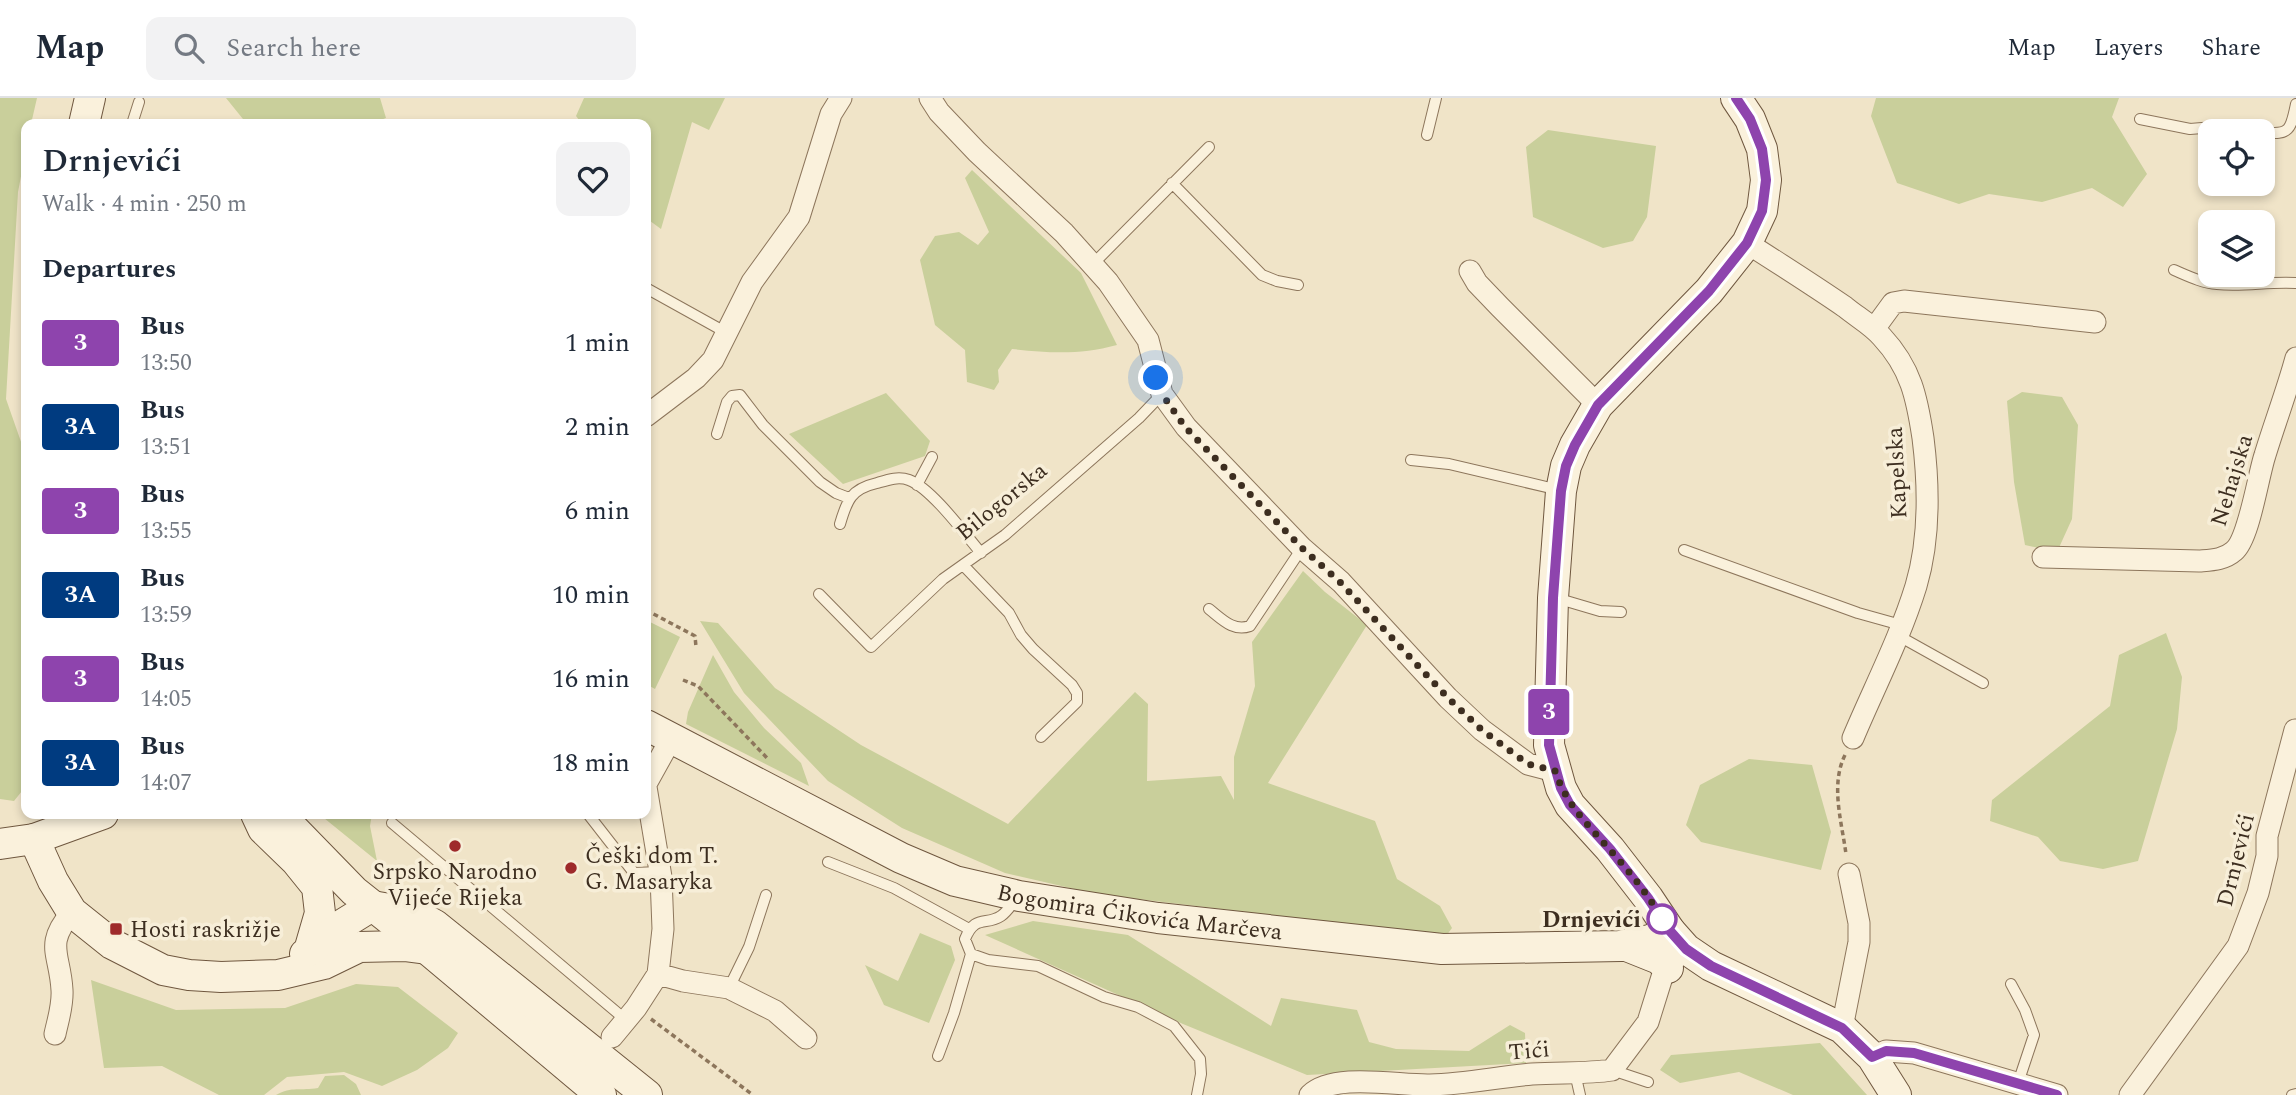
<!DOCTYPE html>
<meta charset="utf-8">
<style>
:root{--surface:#fff;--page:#f2f2f3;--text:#1f2937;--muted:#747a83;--line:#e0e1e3}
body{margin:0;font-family:Spectral,serif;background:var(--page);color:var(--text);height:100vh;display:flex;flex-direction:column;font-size:26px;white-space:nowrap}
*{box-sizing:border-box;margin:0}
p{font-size:23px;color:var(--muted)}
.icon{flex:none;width:38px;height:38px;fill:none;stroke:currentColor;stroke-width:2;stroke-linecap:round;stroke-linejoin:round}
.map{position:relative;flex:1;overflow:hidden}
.drawer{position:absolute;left:21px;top:21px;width:630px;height:700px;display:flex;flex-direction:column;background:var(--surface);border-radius:14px;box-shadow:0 4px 10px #0003}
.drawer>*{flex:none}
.badge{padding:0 14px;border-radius:5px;font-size:24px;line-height:46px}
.fabs{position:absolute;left:2198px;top:21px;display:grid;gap:14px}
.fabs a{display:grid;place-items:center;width:77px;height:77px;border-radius:14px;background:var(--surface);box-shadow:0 4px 10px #0003;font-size:35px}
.you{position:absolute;width:35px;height:35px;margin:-18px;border:5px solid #fff;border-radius:50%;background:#1a73e8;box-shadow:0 0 0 10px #1a73e833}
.map>.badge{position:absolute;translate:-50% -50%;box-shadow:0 0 0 4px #fff}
h2{padding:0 21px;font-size:26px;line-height:63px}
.round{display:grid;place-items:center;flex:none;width:74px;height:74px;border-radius:14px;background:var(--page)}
.head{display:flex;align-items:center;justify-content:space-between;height:119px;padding:0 21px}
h1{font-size:33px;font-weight:600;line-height:52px}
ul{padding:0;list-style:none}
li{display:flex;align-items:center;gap:21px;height:84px;padding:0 21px}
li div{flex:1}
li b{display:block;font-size:26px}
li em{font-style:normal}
li .badge{min-width:77px;font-weight:700;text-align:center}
header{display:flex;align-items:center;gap:42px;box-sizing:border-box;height:98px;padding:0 35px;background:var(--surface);border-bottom:2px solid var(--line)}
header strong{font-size:33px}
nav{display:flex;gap:38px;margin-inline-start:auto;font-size:24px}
.search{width:490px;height:63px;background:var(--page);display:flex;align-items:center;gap:18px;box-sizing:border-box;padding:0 24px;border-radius:14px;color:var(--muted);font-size:26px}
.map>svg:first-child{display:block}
.green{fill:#c9cf9b}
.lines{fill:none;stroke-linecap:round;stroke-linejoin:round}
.lane-casing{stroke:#8d765c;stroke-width:12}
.street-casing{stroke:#8d765c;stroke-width:23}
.secondary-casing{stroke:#6f573f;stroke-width:32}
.path{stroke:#8d765c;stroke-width:3.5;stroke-dasharray:5 3.5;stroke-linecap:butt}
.lane{stroke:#faf1dc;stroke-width:10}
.street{stroke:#faf1dc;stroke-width:21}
.secondary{stroke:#faf1dc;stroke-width:30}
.line-casing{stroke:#fff;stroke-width:16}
.line{stroke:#8e44ad;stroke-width:10}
.walk{stroke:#3d2e20;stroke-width:7;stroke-dasharray:0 12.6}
.poi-dot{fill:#9e2a2b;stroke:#f7eed8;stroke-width:2.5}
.stop-dot{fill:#fff;stroke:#8e44ad;stroke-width:3.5}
.labels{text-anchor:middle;stroke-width:7;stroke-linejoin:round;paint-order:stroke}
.street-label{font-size:23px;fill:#3d2e20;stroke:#f7eed8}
.poi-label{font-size:23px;fill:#3d2e20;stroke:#f7eed8;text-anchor:start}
.stop-label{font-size:23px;font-weight:bold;fill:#3d2e20;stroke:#f7eed8;text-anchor:end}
</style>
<header>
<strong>Map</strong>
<div class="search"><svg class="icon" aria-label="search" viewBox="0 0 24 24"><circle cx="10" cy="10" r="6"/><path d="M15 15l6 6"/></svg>Search here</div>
<nav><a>Map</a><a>Layers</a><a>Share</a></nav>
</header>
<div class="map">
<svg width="2296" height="997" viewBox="0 0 2296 997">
<rect width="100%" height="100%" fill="#f0e4c8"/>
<path class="green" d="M0 0H37L31 26H26V52L18 94 6 301 26 358V688L14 703 0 701Z
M226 0H380L386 20 370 26H247Z
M584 0H725L709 32 692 24 661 131 646 120V26H582L576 18Z
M1876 0H2119L2112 19 2147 76 2123 109 2092 90 2042 104 1989 96 1959 106 1897 85 1871 18Z
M1548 32 1656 48 1647 119 1633 143 1603 150 1533 119 1526 49Z
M972 72 1081 175 1117 247C1080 257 1050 255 1012 251L998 272 999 284 994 292 967 284 965 252 935 227 920 162 935 138 959 134 978 147 989 134 965 80Z
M2022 294 2062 299 2078 327 2072 421 2057 454 2025 447 2014 384 2007 303Z
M886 295 930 343 925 358 843 386 789 336Z
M1303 473 1325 494 1367 527 1268 685 1375 723 1397 781 1440 808 1452 830 1446 838 1096 796 1005 775 902 730 828 683 744 595 700 523 718 525 775 590 861 647 1008 726 1135 594 1148 606 1147 683 1221 678 1234 702V659L1255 588 1252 544Z
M646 522 680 539 655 591 646 586Z
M2166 535 2182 579 2177 631 2138 763 2103 771 2060 763 2038 739 1990 723 1992 702 2110 608 2119 557Z
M713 557 734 594 764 630 801 665 809 688 686 626 688 614Z
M1749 661 1812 667 1831 734 1821 772 1701 744 1686 727 1700 687Z
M319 716H372L370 728 377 763Z
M1033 823 1128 837 1271 928 1281 900 1357 912 1369 944 1396 951 1469 953 1510 927 1525 935 1526 965 1307 977 1183 926 985 837Z
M920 835 951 848 955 862 929 925 884 907 865 867 898 883Z
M91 882 176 912 285 910 356 886 398 889 458 935 448 950 417 972 382 988 344 974 287 979 264 997H219L162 968 104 970Z
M1820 945 1867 997H1793L1739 974 1680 985 1660 972 1671 957Z
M344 977 356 986 361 997H276C292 988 301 993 318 990L325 978Z"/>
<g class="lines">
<g class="lane-casing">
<path id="lane" d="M2140 21 2190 31 2226 28 2261 33
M132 26 139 4
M2263 34C2290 38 2291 31 2296 6
M1427 37 1436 0
M1172 85 1262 177 1277 183 1298 187
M1093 166 1209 49
M2174 172C2188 178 2202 185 2217 186 2243 189 2270 183 2296 185
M646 190 727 235
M717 336 727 304 732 298 740 297 763 327 820 384 836 395 849 400
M1411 362 1449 366 1559 392
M917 387 932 359
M840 426C847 402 851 391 877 385 887 382 898 378 909 382 931 390 965 436 981 455
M1684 452 1858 515 1901 527
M963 467 1009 515 1021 537 1033 551 1072 587 1077 595V604L1041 639
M819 496 871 549 943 481 1005 437 1139 320 1162 296
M1556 500 1600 513 1621 514
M1209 511C1222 521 1233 534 1250 528L1302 450
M1897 537 1983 585
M588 716 634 775 660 774
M392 725 626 922
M828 764 894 790 969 831
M971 856 988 862 1038 868 1104 899 1138 909 1174 928 1200 961 1201 976 1197 997
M2011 886 2025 912 2034 937 2018 985
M729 890 749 849 766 797
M938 958 954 915 971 856 965 841C975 816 986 828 1001 818 1007 814 1012 806 1017 800
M1612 972 1648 984
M1575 975 1580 997
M2292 997 2296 996"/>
</g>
<g class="street-casing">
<path id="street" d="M930 0 939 14 977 54 1064 135 1108 184 1148 242 1162 296 1186 329 1302 450 1341 484 1448 600 1482 632 1528 666 1555 673
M1747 145C1780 166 1813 187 1845 209 1857 219 1872 227 1882 239 1911 270 1917 300 1923 340 1929 388 1930 441 1916 488 1900 540 1874 590 1853 640
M1470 173 1477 185 1500 209 1598 307
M1874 231 1893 205 1904 203 2095 224
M646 318 696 280 713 262 752 184 799 119 831 16 841 0
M2043 459 2199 463C2211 462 2224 462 2234 453 2249 441 2258 378 2265 357 2275 324 2287 293 2296 260
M646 686 672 639
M658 876 683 883 729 890 775 913 806 940
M1842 930 1859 844V825L1849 776
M55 936C58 922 63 907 62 892 60 855 44 847 72 814
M612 939 636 910 658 876 663 831 661 779 646 689
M1872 959 1886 953 1914 955 2057 997
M1310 997C1334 974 1399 988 1430 987 1465 986 1498 979 1532 976 1559 974 1586 976 1612 972L1648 924 1662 879 1677 858
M2130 997 2238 848 2258 795 2267 758V738L2295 632"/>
</g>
<g class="secondary-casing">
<g id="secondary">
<path d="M1736 0 1750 21 1762 51 1766 82 1762 113 1747 145 1709 193 1598 307 1575 347 1566 368 1561 393 1553 500 1549 647 1561 690 1570 707 1610 751 1648 800 1670 833 1686 851 1711 868 1842 930 1872 959 1896 997"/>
<path d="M84 26 90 0"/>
<path id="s1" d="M646 627 901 760 955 783 1019 798 1158 820 1442 851 1621 848 1650 842 1670 833"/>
<path d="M256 716 263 731 296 763 317 789 320 815 309 853 305 856"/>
<path d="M279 716 354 793 427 851 601 997"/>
<path d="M34 741 53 783 72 814 112 846 163 872 189 877 221 879 278 877 324 866 359 849 404 848 427 851"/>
<path d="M0 746 34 741 103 716"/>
<path d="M1624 847 1659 861 1668 870"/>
<path d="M309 853 343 826 372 808 413 815 435 827 647 997"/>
</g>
</g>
<path class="path" d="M646 512 695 538 696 549
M683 582 698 588 769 662
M1845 657C1830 687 1842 725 1846 756
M651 921 753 997"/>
<use href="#lane" class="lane"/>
<use href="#street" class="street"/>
<use href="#secondary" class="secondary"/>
</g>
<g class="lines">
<g class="line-casing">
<path id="line" d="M1736 0 1750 21 1762 51 1766 82 1762 113 1747 145 1709 193 1598 307 1575 347 1566 368 1561 393 1553 500 1549 647 1561 690 1570 707 1610 751 1648 800 1670 833 1686 851 1711 868 1842 930 1872 959 1886 953 1914 955 2057 997"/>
</g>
<use href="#line" class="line"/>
<path class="walk" d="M1156 280 1162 296 1185 329 1302 450 1340 484 1448 600 1482 632 1528 666 1555 673C1567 708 1587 725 1610 752 1629 773 1648 796 1662 821"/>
</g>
<g class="poi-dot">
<circle cx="455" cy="748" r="7"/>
<circle cx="571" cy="770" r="7"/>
<rect x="109" y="824" width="14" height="14" rx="3.5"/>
</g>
<circle class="stop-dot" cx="1662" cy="821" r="14"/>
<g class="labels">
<g class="street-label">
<text transform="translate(1896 375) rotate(-93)" y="8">Kapelska</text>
<text transform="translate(2231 382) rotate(-73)" y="8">Nehajska</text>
<text transform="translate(1001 403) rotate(-39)" y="8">Bilogorska</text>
<text transform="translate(2235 762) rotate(-76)" y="8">Drnjevići</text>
<text dy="8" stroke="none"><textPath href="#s1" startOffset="534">Bogomira Ćikovića Marčeva</textPath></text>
<text transform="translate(1529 952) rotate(-5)" y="8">Tići</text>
</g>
<g class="poi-label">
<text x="585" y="765">Češki dom T.<tspan x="585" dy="26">G. Masaryka</tspan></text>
<text x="455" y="781" text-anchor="middle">Srpsko Narodno<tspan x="455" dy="26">Vijeće Rijeka</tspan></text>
<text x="130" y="839">Hosti raskrižje</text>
</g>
<g class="stop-label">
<text x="1641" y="829">Drnjevići</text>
</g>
</g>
</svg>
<div class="fabs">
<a><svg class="icon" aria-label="locate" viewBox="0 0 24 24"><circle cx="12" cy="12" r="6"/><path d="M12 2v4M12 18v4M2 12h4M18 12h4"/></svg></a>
<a><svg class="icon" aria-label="layers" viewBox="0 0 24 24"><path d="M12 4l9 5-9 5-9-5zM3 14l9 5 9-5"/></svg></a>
</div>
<div class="you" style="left:1156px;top:280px"></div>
<b class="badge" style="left:1549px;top:614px;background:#8e44ad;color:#fff">3</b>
<section class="drawer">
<div class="head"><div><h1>Drnjevići</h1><p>Walk · 4 min · 250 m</p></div><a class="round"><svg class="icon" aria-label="heart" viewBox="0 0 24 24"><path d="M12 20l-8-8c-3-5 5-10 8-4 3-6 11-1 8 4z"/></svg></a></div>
<h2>Departures</h2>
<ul>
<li><span class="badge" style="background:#8e44ad;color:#fff">3</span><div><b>Bus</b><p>13:50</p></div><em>1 min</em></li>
<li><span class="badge" style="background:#003b80;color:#fff">3A</span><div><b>Bus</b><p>13:51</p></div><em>2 min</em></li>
<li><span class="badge" style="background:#8e44ad;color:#fff">3</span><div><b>Bus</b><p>13:55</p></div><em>6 min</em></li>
<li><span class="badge" style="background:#003b80;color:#fff">3A</span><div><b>Bus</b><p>13:59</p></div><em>10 min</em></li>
<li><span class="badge" style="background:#8e44ad;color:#fff">3</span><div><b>Bus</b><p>14:05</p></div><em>16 min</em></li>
<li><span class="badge" style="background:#003b80;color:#fff">3A</span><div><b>Bus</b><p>14:07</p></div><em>18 min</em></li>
</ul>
</section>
</div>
